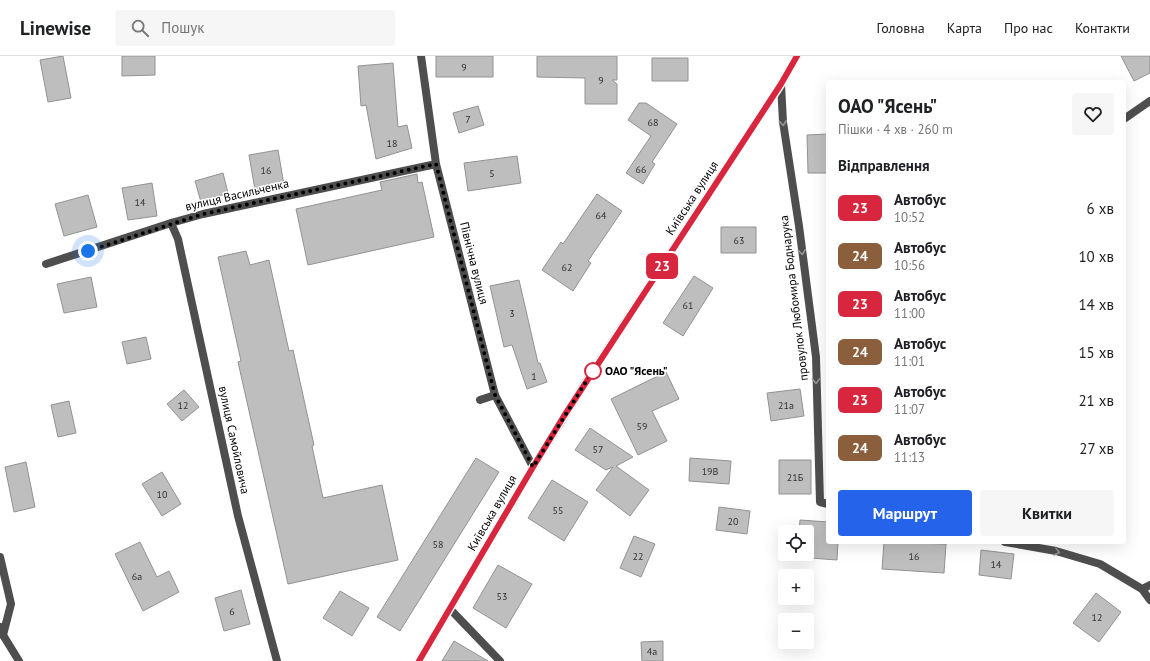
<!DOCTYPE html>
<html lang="uk">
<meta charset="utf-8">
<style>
:root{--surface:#fff;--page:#f6f6f6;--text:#202124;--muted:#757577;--line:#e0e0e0;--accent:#2563eb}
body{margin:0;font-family:"PT Sans",sans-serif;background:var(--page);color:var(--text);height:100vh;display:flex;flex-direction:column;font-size:15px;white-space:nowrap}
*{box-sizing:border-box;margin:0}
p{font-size:13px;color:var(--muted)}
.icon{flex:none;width:22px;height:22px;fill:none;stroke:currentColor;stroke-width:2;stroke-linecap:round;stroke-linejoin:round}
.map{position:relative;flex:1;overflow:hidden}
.sheet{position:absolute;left:826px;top:24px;width:300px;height:464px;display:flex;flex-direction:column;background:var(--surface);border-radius:4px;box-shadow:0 4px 16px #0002}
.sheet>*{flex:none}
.badge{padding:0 8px;border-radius:6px;font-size:14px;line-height:26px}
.tools{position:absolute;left:778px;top:469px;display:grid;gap:8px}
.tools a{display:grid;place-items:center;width:36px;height:36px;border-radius:4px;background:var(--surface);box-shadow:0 4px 16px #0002;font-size:20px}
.you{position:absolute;width:20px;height:20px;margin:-10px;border:3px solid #fff;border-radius:50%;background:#1a73e8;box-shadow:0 0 0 6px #1a73e833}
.map>.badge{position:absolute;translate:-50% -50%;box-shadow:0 0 0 2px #fff}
h2{padding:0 12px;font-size:15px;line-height:36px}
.round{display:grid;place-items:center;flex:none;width:42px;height:42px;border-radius:4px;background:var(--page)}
.summary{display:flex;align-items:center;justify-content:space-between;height:68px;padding:0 12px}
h1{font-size:19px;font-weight:700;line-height:30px}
.action{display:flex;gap:8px;margin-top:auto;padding:8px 12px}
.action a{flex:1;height:46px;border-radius:4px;background:var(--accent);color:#fff;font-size:16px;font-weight:700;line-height:46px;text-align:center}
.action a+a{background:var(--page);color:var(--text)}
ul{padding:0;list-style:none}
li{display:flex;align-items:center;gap:12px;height:48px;padding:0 12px}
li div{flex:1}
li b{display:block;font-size:15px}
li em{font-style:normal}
li .badge{min-width:44px;font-weight:700;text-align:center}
header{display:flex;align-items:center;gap:24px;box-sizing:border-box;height:56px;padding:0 20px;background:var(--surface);border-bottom:1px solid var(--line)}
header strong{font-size:19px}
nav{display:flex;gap:22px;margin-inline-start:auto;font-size:14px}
.search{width:280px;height:36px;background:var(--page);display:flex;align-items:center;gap:10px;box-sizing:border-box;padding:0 14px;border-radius:4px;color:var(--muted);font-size:15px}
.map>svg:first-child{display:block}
.building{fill:#bebebe;stroke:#929292}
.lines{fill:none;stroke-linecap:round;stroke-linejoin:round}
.lane{stroke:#4e4e4e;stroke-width:8}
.street{stroke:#4e4e4e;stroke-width:8}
.secondary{stroke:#1b1b1b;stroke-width:8}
.oneway{stroke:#959595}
.line-casing{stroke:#fff;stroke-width:9}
.line{stroke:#d7263d;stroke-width:6}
.walk{stroke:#000;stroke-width:4;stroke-dasharray:0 7.2}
.stop-dot{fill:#fff;stroke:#d7263d;stroke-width:2}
.labels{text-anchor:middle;stroke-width:3;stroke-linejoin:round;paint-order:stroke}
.number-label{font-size:10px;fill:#303030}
.street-label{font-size:12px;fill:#000;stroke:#fff}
.stop-label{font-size:12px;font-weight:bold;fill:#000;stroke:#fff;text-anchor:start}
</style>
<header>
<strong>Linewise</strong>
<div class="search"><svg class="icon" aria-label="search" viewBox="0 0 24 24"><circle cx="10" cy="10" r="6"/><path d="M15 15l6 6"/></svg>Пошук</div>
<nav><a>Головна</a><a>Карта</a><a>Про нас</a><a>Контакти</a></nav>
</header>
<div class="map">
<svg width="1150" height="605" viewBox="0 0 1150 605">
<rect width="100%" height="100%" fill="#fff"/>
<path class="building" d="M63 0 71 42 48 46 40 4Z
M122 0H155V19L122 20Z
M436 0H493V21H436Z
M537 0H617V24H612L617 28V48H585V22L537 21Z
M1121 0H1150V17L1134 25Z
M652 2H688V25H652Z
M393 7 398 71 407 69 412 92 376 103 366 49 361 50 358 10Z
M639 47H646L677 68 652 106 655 108 643 128 626 117 651 80 628 64Z
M478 50 484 69 459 77 453 57Z
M828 78V117H808L807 79Z
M278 94 284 129 255 134 249 99Z
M517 100 521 127 468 135 464 107Z
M223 117 228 137 201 146 195 125Z
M417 118 418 127 422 126 434 181 308 209 296 153 382 134 380 126Z
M152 127 157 160 128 164 122 132Z
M597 138 622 155 588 205 591 207 573 235 542 214 561 186 563 188Z
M88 139 97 171 64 180 55 148Z
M721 171H756V197H721Z
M246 195 250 209 269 204 289 295 293 294 314 389 312 390 323 442 382 429 398 504 288 528 238 306 241 305 218 201Z
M694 220 713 232 683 280 663 267Z
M91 221 97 251 64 257 57 228Z
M519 224 538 307H540L547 326 527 333 512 289 504 291 490 230Z
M146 281 151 303 127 308 122 286Z
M666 316 679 343 652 355 667 385 638 399 611 343Z
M800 333 804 360 771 365 767 337Z
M184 334 199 351 182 365 167 348Z
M69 345 76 377 58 381 51 349Z
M590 372 633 401 616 410 649 434 630 460 596 434 613 411 606 414 575 394Z
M476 402 499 416 400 575 377 561Z
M690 402 731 405 729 428 689 425Z
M779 404H811V438H779Z
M26 406 35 451 14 456 5 411Z
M162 416 181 448 162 460 142 428Z
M552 424 588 446 564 485 528 462Z
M719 451 750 455 747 478 716 474Z
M800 464 828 466V486H838L837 504 797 501 798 498H807V476H799Z
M634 480 655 488 641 521 620 512Z
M140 486 157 521 169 515 179 536 143 555 115 498Z
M884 486 946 488 944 517 882 513Z
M981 494 1014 498 1011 523 979 519Z
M498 509 532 528 506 572 473 552Z
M241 534 250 568 224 575 215 542Z
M340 535 369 552 352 580 323 562Z
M1096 537 1121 556 1099 586 1073 567Z
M454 585 488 605H442Z
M663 585V605H642L641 586Z"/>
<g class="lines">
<path class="lane" d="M480 344 495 339
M0 501 11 548 3 579"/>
<path class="street" d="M421 0 436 108 495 339 533 411
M781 28 783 66 799 170 816 301 820 446 828 448
M1124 63 1150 45
M171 167 178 183 238 460 277 605
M46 208 171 167 203 158 436 108
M1005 486 1056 495 1100 508 1142 533 1150 544
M1142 533 1150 529
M450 553 500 605
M0 571 3 579 19 605"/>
<path class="secondary" d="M419 605 533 411 580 335 781 28 797 0"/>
</g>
<defs><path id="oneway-chevron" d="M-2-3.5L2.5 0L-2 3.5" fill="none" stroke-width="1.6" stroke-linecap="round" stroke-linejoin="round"/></defs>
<g class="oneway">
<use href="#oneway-chevron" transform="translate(783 67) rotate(84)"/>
<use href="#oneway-chevron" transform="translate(802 196) rotate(83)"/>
<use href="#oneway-chevron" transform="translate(816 325) rotate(88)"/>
<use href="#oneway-chevron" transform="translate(1057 496) rotate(14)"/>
</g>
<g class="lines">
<g class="line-casing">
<path id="line" d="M419 605 533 411 564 360 781 28 797 0"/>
</g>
<use href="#line" class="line"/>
<path class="walk" d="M88 195 203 158 436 108 495 339 533 411 597 308 593 315"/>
</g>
<circle class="stop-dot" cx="593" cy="315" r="8"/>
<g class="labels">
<g class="number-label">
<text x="464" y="15">9</text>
<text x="601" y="28">9</text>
<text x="468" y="67">7</text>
<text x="653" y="70">68</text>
<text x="392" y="91">18</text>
<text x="641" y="117">66</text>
<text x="266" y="118">16</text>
<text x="492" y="121">5</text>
<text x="140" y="150">14</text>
<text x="601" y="163">64</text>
<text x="739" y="188">63</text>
<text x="567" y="215">62</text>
<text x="688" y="253">61</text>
<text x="512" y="261">3</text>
<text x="534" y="324">1</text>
<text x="183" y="353">12</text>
<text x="786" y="353">21а</text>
<text x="642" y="374">59</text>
<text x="598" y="397">57</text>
<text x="710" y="419">19В</text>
<text x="795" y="425">21Б</text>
<text x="162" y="442">10</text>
<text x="558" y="458">55</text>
<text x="733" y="469">20</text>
<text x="438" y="492">58</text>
<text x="638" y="504">22</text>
<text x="914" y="504">16</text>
<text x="996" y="512">14</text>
<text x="137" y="524">6а</text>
<text x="502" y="544">53</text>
<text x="232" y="559">6</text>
<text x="1097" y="565">12</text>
<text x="652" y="599">4а</text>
</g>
<g class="street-label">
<text transform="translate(237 139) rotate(-13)" y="4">вулиця Васильченка</text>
<text transform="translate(692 142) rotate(-57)" y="4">Київська вулиця</text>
<text transform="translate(474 207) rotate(76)" y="4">Північна вулиця</text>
<text transform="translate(794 242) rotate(-97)" y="4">провулок Любомира Боднарука</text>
<text transform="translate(234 384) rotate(78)" y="4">вулиця Самойловича</text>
<text transform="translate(492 457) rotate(-60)" y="4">Київська вулиця</text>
</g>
<g class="stop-label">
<text x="605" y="319">ОАО "Ясень"</text>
</g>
</g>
</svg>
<div class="tools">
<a><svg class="icon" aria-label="locate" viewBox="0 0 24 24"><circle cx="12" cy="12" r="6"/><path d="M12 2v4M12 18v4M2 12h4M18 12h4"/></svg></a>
<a>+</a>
<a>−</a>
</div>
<div class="you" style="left:88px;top:195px"></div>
<b class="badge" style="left:662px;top:210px;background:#d7263d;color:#fff">23</b>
<section class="sheet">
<div class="summary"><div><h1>ОАО &quot;Ясень&quot;</h1><p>Пішки · 4 хв · 260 m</p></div><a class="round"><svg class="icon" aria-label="heart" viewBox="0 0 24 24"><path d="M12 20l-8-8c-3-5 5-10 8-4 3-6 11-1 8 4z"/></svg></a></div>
<h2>Відправлення</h2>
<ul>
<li><span class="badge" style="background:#d7263d;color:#fff">23</span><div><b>Автобус</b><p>10:52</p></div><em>6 хв</em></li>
<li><span class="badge" style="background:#8b5e3c;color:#fff">24</span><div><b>Автобус</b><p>10:56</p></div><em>10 хв</em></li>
<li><span class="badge" style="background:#d7263d;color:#fff">23</span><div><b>Автобус</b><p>11:00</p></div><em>14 хв</em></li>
<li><span class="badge" style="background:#8b5e3c;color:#fff">24</span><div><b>Автобус</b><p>11:01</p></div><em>15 хв</em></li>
<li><span class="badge" style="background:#d7263d;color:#fff">23</span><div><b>Автобус</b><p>11:07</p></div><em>21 хв</em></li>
<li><span class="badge" style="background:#8b5e3c;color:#fff">24</span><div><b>Автобус</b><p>11:13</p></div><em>27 хв</em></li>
</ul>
<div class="action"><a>Маршрут</a><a>Квитки</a></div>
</section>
</div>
